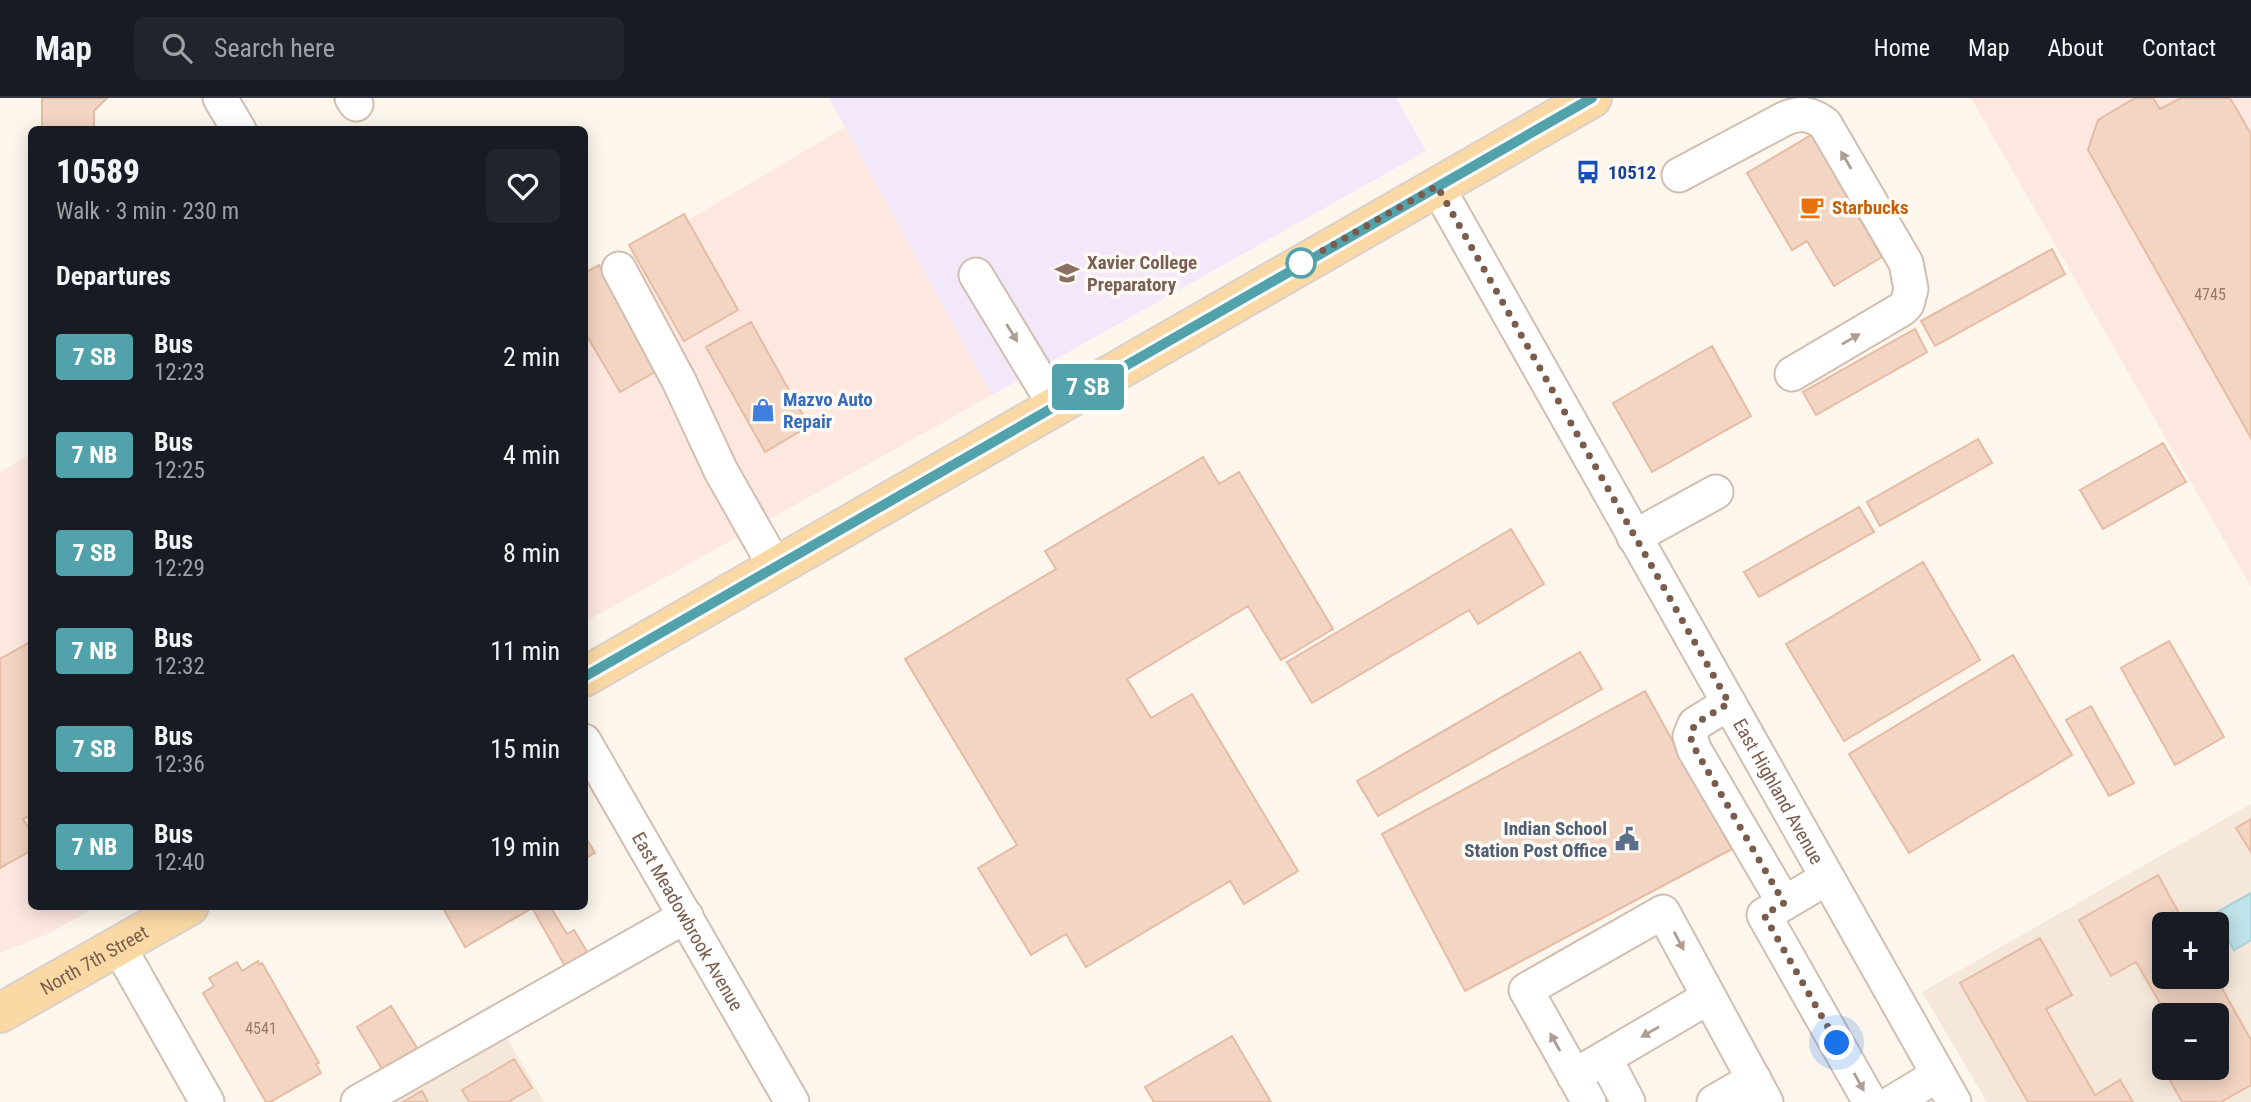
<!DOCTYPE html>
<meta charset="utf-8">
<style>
:root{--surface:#171b24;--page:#20242c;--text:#f1f3f6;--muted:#9ea1a6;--line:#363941}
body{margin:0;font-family:"Roboto Condensed",sans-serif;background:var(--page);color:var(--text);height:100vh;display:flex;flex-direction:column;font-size:26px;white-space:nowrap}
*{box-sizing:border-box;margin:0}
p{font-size:23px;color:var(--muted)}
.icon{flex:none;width:38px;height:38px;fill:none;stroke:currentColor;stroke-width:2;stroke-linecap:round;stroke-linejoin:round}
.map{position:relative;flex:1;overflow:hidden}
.drawer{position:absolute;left:28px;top:28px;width:560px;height:784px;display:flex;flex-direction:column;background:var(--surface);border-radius:10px;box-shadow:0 4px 18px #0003}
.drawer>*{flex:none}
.badge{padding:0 14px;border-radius:5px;font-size:24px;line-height:46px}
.tools{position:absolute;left:2152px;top:814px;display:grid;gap:14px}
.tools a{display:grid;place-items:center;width:77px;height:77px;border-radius:10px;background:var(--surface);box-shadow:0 4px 18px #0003;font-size:35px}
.you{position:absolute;width:35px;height:35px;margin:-18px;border:5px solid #fff;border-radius:50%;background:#1a73e8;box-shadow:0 0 0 10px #1a73e833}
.map>.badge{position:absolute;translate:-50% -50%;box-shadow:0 0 0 4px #fff}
h2{padding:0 28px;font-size:26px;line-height:63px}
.round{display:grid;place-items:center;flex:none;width:74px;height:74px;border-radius:10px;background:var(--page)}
.overview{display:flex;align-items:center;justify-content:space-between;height:119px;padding:0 28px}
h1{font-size:33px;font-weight:800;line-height:52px}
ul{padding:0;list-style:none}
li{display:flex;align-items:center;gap:21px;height:98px;padding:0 28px}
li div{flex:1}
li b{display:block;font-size:26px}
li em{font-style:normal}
li .badge{min-width:77px;font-weight:700;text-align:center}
header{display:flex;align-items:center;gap:42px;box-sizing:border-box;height:98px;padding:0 35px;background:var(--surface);border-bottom:2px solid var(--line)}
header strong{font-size:33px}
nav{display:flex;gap:38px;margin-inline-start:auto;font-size:24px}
.search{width:490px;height:63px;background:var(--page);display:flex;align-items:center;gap:18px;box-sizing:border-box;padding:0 24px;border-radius:10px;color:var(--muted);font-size:26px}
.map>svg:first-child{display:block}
.residential{fill:#f5e8da;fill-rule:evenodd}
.commercial{fill:#fde8e0}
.education{fill:#f3e8fa}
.water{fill:#bfe3e8;stroke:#a5d3da;stroke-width:2}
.building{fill:#f3d5c3;stroke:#e6bba3;stroke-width:2}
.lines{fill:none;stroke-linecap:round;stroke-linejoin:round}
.minor-casing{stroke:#d1beb0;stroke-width:37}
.major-casing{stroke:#dad1cd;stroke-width:42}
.minor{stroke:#fff;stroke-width:33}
.major{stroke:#fbd9a5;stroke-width:38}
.oneway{fill:#af9d94}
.line-casing{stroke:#fff;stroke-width:16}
.line{stroke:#52a2ab;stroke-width:10}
.walk{stroke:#7a5c4d;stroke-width:7;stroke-dasharray:0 12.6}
.stop-dot{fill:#fff;stroke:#52a2ab;stroke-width:3.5}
.labels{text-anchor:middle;stroke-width:7;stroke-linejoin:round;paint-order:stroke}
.number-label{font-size:16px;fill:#987a6a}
.transit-label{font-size:19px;font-weight:bold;fill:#164399;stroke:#fffaf3;text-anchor:start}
.food-label{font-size:19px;font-weight:bold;fill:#c56008;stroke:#fffaf3;text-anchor:start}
.education-label{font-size:19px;font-weight:bold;fill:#785e54;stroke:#fffaf3;text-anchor:start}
.shop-label{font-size:19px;font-weight:bold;fill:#366cbe;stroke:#fffaf3;text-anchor:start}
.street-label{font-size:19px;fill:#7a5c4d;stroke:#fffaf3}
.service-label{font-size:19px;font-weight:bold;fill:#4e5e75;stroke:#fffaf3;text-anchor:end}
</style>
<header>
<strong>Map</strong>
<div class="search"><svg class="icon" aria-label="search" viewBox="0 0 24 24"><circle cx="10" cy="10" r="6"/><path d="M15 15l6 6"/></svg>Search here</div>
<nav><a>Home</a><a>Map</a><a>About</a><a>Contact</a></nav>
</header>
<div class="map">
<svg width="2251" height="1004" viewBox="0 0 2251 1004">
<rect width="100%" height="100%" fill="#fdf6ec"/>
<path class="residential" d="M2251 706V1004H1987L1922 894ZM2165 826H2217V878H2165ZM2165 917H2217V970H2165Z
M503 933 544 1004H379Z"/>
<path class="commercial" d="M1971 0H2251V489Z
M845 29 992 297 585 524 584 184Z
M31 356 32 808 96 809 48 836 0 855V374Z"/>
<path class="education" d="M829 0H1396L1426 53 992 297Z"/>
<path class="water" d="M2251 795V842L2234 852 2214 816Z"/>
<path class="building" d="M42 0H107L94 13V32H42Z
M2135 0H2153L2160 11 2181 0H2230L2251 36V340L2088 52 2098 22Z
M1816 34 1860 108 1854 111 1882 159 1834 188 1807 143 1792 152 1747 75Z
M684 116 738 212 684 243 629 147Z
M2052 151 2065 176 1935 248 1921 223Z
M599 167 660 271 620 294 584 233V175Z
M751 224 809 328 765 354 706 249Z
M1915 231 1927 254 1816 317 1803 294Z
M1712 248 1751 318 1652 374 1613 305Z
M1978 341 1992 365 1880 428 1867 404Z
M2163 345 2186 384 2103 431 2080 392Z
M1203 359 1219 386 1239 374 1333 531 1281 562 1248 508 1127 581 1151 620 1192 596 1298 773 1244 806 1230 783 1086 869 1066 836 1031 857 978 770 1017 747 905 561 1056 471 1045 453Z
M1859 409 1874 434 1759 499 1744 474Z
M1511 431 1544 486 1478 526 1469 512 1312 605 1287 564Z
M1923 464 1980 562 1844 643 1786 546Z
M32 543V716L23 721 32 735V752L0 770V561Z
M2169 543 2224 639 2175 667 2121 570Z
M1580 554 1602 591 1378 718 1357 683Z
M2013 557 2072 657 1909 755 1849 656Z
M1645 593 1732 751 1465 893 1382 736Z
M2091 608 2134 685 2109 698 2066 622Z
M2251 721V754L2236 730Z
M584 737 595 755 584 761Z
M2158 777 2185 826H2165V878H2215L2251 942V987L2221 1004H2182L2159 963 2165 960V970H2217V917H2167L2136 864 2111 878 2079 822Z
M442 808H531L532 810 465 849Z
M531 808H550L567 836 574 832 589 857 566 870Z
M2040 840 2072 897 2046 911 2095 997 2120 982 2133 1004H2028L1960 885Z
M258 863 259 867 262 865 319 965 316 966 321 975 270 1004H266L203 895 214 888 209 880 237 864 242 873Z
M391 908 417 950 382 971 357 929Z
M1232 938 1271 1004H1154L1145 989Z
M514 961 532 990 508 1004H469L462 992Z
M422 993 428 1004H403Z"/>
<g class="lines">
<g class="minor-casing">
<g id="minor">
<path d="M220 0 239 32"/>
<path d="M352 0 356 6"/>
<path d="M1679 77 1784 21C1800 14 1811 15 1825 26L1906 165 1911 191 1907 206 1902 211 1792 276"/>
<path id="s1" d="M1437 88 1954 1004"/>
<path d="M619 171 679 283 721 373 776 470"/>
<path d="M976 177 1056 309"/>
<path d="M1634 439 1716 394"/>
<path d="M1729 605 1695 626 1690 638 1694 651 1784 805"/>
<path id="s2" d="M584 643 792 1004"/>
<path d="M1827 780 1764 817 1870 1004"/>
<path d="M119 849 207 1004"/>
<path d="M1605 960 1628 1004"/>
<path d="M1574 978 1709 899"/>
<path d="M358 1004 686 818"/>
<path d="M1589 1004 1526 892 1663 814 1766 1004"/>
<path d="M1714 1004 1754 981"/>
<path d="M1893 1004 1938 977"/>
</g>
</g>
<g class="major-casing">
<g id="major">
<path d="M584 579 1592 0"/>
<path id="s3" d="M0 915 189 808"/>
</g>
</g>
<use href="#minor" class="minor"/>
<use href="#major" class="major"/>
</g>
<defs><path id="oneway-solid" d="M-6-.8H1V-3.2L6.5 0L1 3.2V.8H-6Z" transform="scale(1.75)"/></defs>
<g class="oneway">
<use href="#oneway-solid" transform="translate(1846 62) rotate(-120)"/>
<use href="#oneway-solid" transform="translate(1012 235) rotate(58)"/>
<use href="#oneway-solid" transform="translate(1851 241) rotate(-30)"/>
<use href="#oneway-solid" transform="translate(1679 843) rotate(62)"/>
<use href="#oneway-solid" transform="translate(1650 934) rotate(150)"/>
<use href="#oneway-solid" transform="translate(1555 944) rotate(-119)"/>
<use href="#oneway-solid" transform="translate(1859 984) rotate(61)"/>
</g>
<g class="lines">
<g class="line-casing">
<path id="line" d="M584 579 1592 0"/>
</g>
<use href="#line" class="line"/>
<path class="walk" d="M1301 165 1437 88 1729 605 1695 626 1690 638 1695 651 1784 805 1764 817 1837 945"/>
</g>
<defs>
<g id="bus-bare" transform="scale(1.89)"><path d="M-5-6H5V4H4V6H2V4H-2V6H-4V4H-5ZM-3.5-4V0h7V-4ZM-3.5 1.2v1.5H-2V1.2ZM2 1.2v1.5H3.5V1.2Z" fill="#1a4fb4" stroke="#fffaf3" stroke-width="2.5" paint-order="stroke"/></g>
<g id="cafe-bare" transform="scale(1.89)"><path d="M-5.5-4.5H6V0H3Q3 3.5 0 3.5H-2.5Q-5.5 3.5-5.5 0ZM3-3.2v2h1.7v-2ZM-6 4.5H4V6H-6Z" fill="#e8710a" stroke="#fffaf3" stroke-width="2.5" paint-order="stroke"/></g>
<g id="school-bare" transform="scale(1.89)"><path d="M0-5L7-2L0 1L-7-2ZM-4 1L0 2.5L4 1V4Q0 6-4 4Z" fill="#8d6e63" stroke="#fffaf3" stroke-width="2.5" paint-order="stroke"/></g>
<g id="shop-bare" transform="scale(1.89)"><path d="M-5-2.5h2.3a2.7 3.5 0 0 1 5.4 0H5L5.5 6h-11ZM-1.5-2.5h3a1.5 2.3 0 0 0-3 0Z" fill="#3f7fe0" stroke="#fffaf3" stroke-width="2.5" paint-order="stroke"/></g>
<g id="civic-bare" transform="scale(1.89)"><path d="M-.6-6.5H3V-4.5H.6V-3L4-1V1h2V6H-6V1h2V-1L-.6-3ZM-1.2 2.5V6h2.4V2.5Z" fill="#5c6f8a" stroke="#fffaf3" stroke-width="2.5" paint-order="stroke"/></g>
</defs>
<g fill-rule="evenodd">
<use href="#bus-bare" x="1588" y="74"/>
<use href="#cafe-bare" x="1812" y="109"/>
<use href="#school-bare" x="1067" y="175"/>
<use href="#shop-bare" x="763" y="312"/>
<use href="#civic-bare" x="1627" y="741"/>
</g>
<circle class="stop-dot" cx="1301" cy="165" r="14"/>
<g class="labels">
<g class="number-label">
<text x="2210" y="202">4745</text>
<text x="261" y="936">4541</text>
</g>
<g class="transit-label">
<text x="1608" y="81">10512</text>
</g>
<g class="food-label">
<text x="1832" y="116">Starbucks</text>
</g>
<g class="education-label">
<text x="1087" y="171">Xavier College<tspan x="1087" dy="22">Preparatory</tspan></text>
</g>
<g class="shop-label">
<text x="783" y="308">Mazvo Auto<tspan x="783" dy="22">Repair</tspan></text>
</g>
<g class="street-label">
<text dy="7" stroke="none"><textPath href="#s1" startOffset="695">East Highland Avenue</textPath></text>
<text dy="7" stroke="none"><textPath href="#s2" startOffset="208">East Meadowbrook Avenue</textPath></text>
<text dy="7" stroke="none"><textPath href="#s3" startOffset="108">North 7th Street</textPath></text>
</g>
<g class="service-label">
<text x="1607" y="737">Indian School<tspan x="1607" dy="22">Station Post Office</tspan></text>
</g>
</g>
</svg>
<div class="tools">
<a>+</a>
<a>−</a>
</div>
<div class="you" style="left:1837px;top:945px"></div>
<b class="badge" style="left:1088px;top:289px;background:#52a2ab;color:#fff">7 SB</b>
<section class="drawer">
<div class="overview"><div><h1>10589</h1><p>Walk · 3 min · 230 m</p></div><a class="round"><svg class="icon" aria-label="heart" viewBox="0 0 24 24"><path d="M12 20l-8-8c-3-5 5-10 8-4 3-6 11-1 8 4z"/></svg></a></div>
<h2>Departures</h2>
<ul>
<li><span class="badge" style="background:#52a2ab;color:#fff">7 SB</span><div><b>Bus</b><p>12:23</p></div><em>2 min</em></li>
<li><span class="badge" style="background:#52a2ab;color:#fff">7 NB</span><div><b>Bus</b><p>12:25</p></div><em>4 min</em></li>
<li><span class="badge" style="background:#52a2ab;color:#fff">7 SB</span><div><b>Bus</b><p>12:29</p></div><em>8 min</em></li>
<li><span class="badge" style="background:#52a2ab;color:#fff">7 NB</span><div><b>Bus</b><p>12:32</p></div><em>11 min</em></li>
<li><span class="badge" style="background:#52a2ab;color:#fff">7 SB</span><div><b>Bus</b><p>12:36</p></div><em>15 min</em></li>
<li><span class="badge" style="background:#52a2ab;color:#fff">7 NB</span><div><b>Bus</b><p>12:40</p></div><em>19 min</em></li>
</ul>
</section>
</div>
